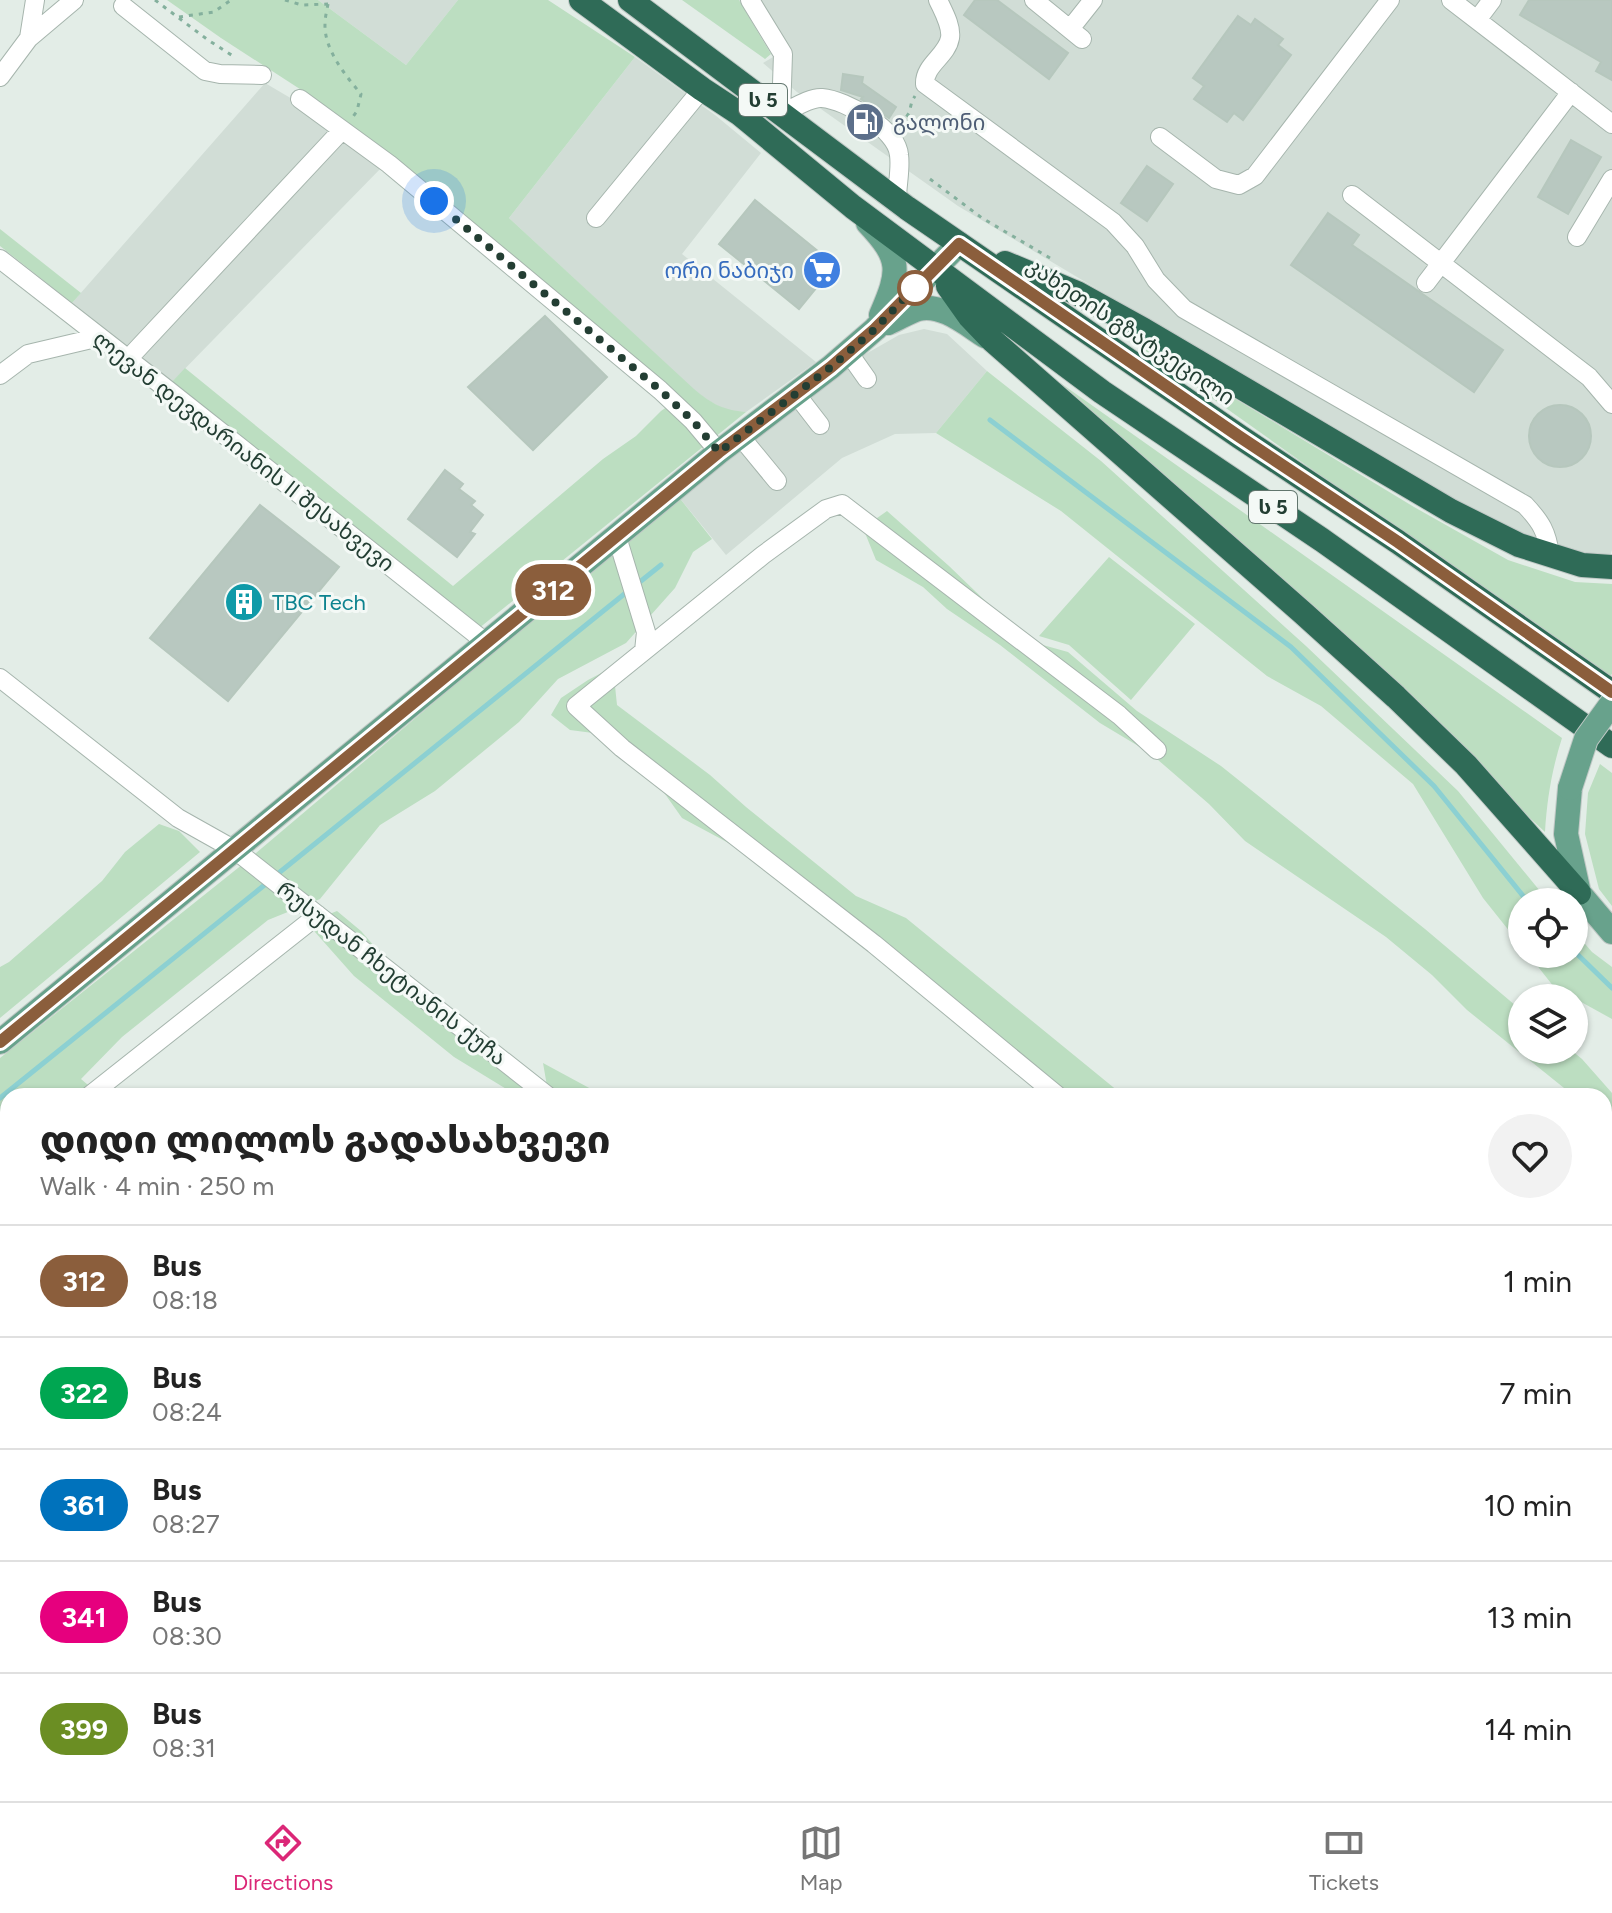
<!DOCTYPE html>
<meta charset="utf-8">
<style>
:root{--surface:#fff;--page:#f2f2f2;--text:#222;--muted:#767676;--line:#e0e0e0;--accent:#db2777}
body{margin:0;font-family:Figtree,"Noto Sans Georgian",sans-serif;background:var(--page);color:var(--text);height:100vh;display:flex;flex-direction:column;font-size:30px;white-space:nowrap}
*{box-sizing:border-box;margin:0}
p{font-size:26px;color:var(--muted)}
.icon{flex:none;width:44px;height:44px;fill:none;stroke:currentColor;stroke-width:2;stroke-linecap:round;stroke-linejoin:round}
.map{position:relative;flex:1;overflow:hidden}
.sheet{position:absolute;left:0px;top:1088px;width:1612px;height:714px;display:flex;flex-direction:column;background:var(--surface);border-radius:24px 24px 0 0;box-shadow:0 2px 6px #0004}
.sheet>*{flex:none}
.badge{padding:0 16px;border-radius:26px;font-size:28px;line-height:52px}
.tools{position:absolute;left:1508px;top:888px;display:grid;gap:16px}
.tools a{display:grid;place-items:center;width:80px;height:80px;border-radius:50%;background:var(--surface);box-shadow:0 2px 6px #0004;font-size:40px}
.you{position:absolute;width:40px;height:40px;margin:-20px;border:6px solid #fff;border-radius:50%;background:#1a73e8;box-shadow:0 0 0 12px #1a73e833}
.map>.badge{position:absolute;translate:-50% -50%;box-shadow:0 0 0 4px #fff}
.round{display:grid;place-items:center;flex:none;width:84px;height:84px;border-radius:42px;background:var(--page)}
.headline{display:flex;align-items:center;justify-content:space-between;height:136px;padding:0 40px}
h1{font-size:38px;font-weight:800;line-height:60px}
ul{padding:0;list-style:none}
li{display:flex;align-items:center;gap:24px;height:112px;padding:0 40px;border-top:2px solid var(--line)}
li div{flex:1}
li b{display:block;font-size:30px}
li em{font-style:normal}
li .badge{min-width:88px;font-weight:700;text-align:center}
.tab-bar{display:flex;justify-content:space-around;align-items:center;height:112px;border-top:2px solid var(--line);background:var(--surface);font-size:22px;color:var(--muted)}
.tab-bar a{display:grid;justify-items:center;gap:4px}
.tab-bar .on{color:var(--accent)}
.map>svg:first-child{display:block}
.built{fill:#d1ddd6}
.green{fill:#bcdec1}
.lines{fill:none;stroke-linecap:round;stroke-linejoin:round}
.stream{stroke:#8cd0d2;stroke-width:5}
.building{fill:#b8c8c0;stroke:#b6c7bd;stroke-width:2}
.minor-casing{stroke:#a6b5ad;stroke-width:20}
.major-casing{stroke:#c1c9c6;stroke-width:26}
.highway-casing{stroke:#c1c9c6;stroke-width:26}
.path{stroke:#84b09d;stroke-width:3;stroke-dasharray:4 6;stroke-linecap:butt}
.minor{stroke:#fff;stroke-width:18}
.major{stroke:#68a28c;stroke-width:24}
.highway{stroke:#2f6b57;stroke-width:24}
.major-bridge-casing{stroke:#c1c9c6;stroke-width:26;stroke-linecap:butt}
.major-bridge{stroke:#68a28c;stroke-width:24}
.line-casing{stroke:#fff;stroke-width:18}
.line{stroke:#8b5e3c;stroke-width:12}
.walk{stroke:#233e33;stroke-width:8;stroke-dasharray:0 14.4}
.stop-dot{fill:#fff;stroke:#8b5e3c;stroke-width:4}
.labels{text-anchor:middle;stroke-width:6;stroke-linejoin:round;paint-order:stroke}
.shield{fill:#f4f9f6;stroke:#62766e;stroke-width:2}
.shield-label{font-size:20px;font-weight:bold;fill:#233e33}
.service-label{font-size:22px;fill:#4e5e75;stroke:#f4f9f6;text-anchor:start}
.shop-label{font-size:22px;fill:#366cbe;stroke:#f4f9f6;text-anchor:end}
.street-label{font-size:22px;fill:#233e33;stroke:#f4f9f6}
.culture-label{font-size:22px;fill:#0d838f;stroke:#f4f9f6;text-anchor:start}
</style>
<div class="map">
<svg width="1612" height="1801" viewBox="0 0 1612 1801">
<rect width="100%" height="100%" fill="#e3ede7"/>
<path class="built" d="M318 0H458L406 65Z
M739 0H1612V550L1609 559 1586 556 1517 534 1394 466 958 206 797 92 763 63 773 57Z
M635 57 715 115 761 153 682 254 816 362 746 412 727 411 706 399 693 389 509 218Z
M265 83 299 103 383 166 169 385 72 303Z
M924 329 947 334 987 371 936 433 895 434 842 458 726 555 678 496 850 363 899 335Z"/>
<path class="green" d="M167 0H318L406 65 458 0H548L635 57 509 218 694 389C712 404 723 410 746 412L478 629 169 385 185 368 453 586 603 459 636 436 661 411 681 397 394 158 306 93 221 38Z
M682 0H739L771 54 765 59Z
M0 229 81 293 72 303 0 246Z
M1102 320 1239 401 1414 507 1508 560 1575 582 1612 584V674L1607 679Z
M987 371 1101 461 1306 646 1458 791 1549 902H1522V947L1483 898 1413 784 1321 706 1267 676 1061 511 936 433Z
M1052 377 1562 738C1552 769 1547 799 1545 832Z
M678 496 712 539 693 552 675 588 626 643 558 679 519 722 435 791 380 825 320 899 268 920 122 1037 81 1079 101 1096H8V1152L0 1160V1058L243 864Z
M887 511 949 566 1003 618 1032 642 1068 652 1137 711 1221 766 1425 929 1522 1011V1050H1571L1582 1059 1612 1093V1117L1604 1111V1096H1576L1569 1092 1467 1010 1432 975 1386 937 1245 841 1209 804 1150 753 1100 723 1000 645 947 609 923 587 876 560 863 528Z
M1109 557 1195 624 1131 700 1069 645 1039 636Z
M613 667 617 705 710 775 746 807 856 896 906 918 1124 1096H1069L997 1043 894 949 827 896 682 818 658 784 593 733 570 730 551 715 561 698 588 680Z
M1600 764 1612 773V906L1599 889 1585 834 1588 793Z
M159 824 179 831 200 852 0 1018V967L9 962 102 881 125 852Z
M337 911 361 931 396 971 547 1086 543 1063 604 1096H518L454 1057 354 976 307 923Z
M1574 931 1592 952 1612 967V1019L1554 987 1528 954H1574Z
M8 1503V1713L0 1695V1515Z"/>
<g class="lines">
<path class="stream" d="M990 420 1291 647 1434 786 1528 902
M636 585 661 565
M275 876 628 591
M1574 951 1612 988
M0 1098 267 883"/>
</g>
<path class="building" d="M975 0H997L1068 53 1049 79 964 15Z
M1529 0H1612V80L1596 71 1601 62 1520 15Z
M1238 16 1251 25 1255 19 1283 39 1278 45 1291 55 1243 120 1234 113 1227 122 1194 99 1204 86 1193 78Z
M843 74 863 77 862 83 896 107 889 118 861 99 863 97 841 90Z
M1571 140 1601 157 1568 214 1538 197Z
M1147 166 1173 184 1147 221 1121 203Z
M755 200 835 265 799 309 719 244Z
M1328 213 1359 235 1352 245 1503 350 1474 392 1291 265Z
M545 316 607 377 533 450 468 387Z
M1529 436a31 31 0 1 1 62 0a31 31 0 1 1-62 0Z
M445 470 463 484 459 489 475 501 471 505 483 515 470 532 475 534 457 557 408 519Z
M260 505 339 567 228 701 150 638Z"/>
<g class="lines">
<g class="minor-casing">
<path id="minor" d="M750 0 783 54 781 114C792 109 810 97 822 98 846 100 897 129 899 155 901 169 897 185 897 199
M938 0C943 11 952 26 950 38 947 56 924 65 925 84L1113 222 1135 246 1156 280 1184 309 1525 505C1541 522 1547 532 1550 555
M1034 0 1082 39
M1451 0 1612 124
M123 6 205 71 220 74 262 75
M1477 20 1492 0
M1070 29 1093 0
M29 38 35 0
M0 77 29 38 74 0
M300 99 389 164 660 390 693 421 719 452
M1160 137 1216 179 1239 185 1255 176 1390 0
M1352 195 1589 377 1612 404
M596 218 702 89
M1577 237 1612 179
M0 259 168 390 488 644
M1426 283 1571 92
M848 352 867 379
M128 359 342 130
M0 375 28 354 100 337
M796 394 820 425
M740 436 777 481
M617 537 646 632 644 651
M0 678 178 818 235 850 548 1096
M89 1096 318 915
M1058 1096 874 944 622 748 576 706 763 555 826 509 842 504 1119 715 1157 750"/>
</g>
<g class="major-casing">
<path id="major" d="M868 223C902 259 900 271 881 315
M888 323C898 319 908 312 918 309 942 303 966 324 985 336
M1570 788 1566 834 1579 893 1612 932
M0 1042 719 452 831 367 875 329 959 244"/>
</g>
<g class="highway-casing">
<path id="highway" d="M581 0 702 89 740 114 853 207 1102 392 1322 540 1612 746
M630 0 907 208 1240 437 1398 542 1612 692
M1005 263 1077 293 1144 330 1451 511 1519 545 1582 565 1612 567
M948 286 970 317 992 340 1303 613 1396 697 1466 765 1579 893"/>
</g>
<path class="path" d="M155 0 208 40 233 56
M285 0 302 5 328 4 331 0
M328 4C327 10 325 17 325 24 324 49 345 75 361 94L357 111 352 118
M179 17 214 12 231 0
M901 125 909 113 912 101 915 96
M930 179 982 218 1050 258
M0 1157H8
M1604 1328 1612 1323
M0 1494 8 1486
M0 1524 8 1531
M1604 1527 1612 1533
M341 1794 350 1801
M882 1794 891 1801
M1421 1794 1422 1801
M1432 1794 1441 1801"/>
<use href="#minor" class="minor"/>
<use href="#major" class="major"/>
<use href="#highway" class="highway"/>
<g class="major-bridge-casing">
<path id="major-bridge" d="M1570 788 1586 739 1612 703"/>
</g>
<use href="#major-bridge" class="major-bridge"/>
</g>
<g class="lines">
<g class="line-casing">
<path id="line" d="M0 1042 719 452 831 367 875 329 959 244 1240 437 1398 542 1612 692"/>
</g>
<use href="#line" class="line"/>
<path class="walk" d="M434 201 660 390 693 421 719 452 831 367 875 329 919 283 915 288"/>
</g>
<defs>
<g id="fuel-disc" transform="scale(2)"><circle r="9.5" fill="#5c6f8a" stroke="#f4f9f6"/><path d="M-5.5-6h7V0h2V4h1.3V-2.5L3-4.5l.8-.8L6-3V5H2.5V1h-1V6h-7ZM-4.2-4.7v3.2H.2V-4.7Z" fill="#fff"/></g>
<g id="supermarket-disc" transform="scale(2)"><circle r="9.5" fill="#3f7fe0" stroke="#f4f9f6"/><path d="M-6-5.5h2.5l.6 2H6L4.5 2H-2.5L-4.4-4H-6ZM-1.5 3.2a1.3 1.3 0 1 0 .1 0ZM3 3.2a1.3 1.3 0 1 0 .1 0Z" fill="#fff"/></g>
<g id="building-disc" transform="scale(2)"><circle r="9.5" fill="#0f9aa8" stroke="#f4f9f6"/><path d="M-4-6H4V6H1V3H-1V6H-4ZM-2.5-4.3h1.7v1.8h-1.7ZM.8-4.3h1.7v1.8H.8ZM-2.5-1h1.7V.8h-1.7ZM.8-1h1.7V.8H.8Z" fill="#fff"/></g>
</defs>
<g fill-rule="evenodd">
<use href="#fuel-disc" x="865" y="122"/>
<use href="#supermarket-disc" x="822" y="270"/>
<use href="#building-disc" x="244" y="602"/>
</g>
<circle class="stop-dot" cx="915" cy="288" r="16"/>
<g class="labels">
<g class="shield">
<rect x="739" y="84" width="48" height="32" rx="6"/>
<rect x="1249" y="491" width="48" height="32" rx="6"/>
</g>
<g class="shield-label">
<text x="763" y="107">ს 5</text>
<text x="1273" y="514">ს 5</text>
</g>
<g class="service-label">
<text x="893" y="130">გალონი</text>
</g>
<g class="shop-label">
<text x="794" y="278">ორი ნაბიჯი</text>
</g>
<g class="street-label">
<text transform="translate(1131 331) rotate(34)" y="8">კახეთის გზატკეცილი</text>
<text transform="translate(244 451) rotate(38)" y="8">ლევან დევდარიანის II შესახვევი</text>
<text transform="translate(392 973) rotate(38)" y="8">რუსუდან ჩხეტიანის ქუჩა</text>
</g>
<g class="culture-label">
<text x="272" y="610">TBC Tech</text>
</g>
</g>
</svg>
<div class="tools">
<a><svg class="icon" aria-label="locate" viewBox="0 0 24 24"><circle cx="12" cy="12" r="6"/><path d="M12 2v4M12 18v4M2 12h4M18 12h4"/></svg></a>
<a><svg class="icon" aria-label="layers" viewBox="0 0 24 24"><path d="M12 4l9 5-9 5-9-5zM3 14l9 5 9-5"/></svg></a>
</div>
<div class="you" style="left:434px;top:201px"></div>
<b class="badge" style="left:553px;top:590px;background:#8b5e3c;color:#fff">312</b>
<section class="sheet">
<div class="headline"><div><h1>დიდი ლილოს გადასახვევი</h1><p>Walk · 4 min · 250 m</p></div><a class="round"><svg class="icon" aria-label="heart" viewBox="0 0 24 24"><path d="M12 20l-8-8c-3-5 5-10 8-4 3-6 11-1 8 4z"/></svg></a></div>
<ul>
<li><span class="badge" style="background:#8b5e3c;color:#fff">312</span><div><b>Bus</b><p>08:18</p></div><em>1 min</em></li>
<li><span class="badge" style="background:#00a651;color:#fff">322</span><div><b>Bus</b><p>08:24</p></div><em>7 min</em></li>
<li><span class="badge" style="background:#0072bc;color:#fff">361</span><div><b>Bus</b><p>08:27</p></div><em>10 min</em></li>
<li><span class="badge" style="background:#e6007e;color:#fff">341</span><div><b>Bus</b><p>08:30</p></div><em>13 min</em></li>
<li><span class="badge" style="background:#6b8e23;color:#fff">399</span><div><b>Bus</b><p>08:31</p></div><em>14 min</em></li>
</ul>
</section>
</div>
<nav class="tab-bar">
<a class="on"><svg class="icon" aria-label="directions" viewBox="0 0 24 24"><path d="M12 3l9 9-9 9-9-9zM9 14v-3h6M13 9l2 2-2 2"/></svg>Directions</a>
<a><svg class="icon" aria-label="map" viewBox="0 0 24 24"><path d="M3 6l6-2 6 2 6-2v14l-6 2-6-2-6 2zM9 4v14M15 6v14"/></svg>Map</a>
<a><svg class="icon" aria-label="tickets" viewBox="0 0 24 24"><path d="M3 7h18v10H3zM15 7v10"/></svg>Tickets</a>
</nav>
